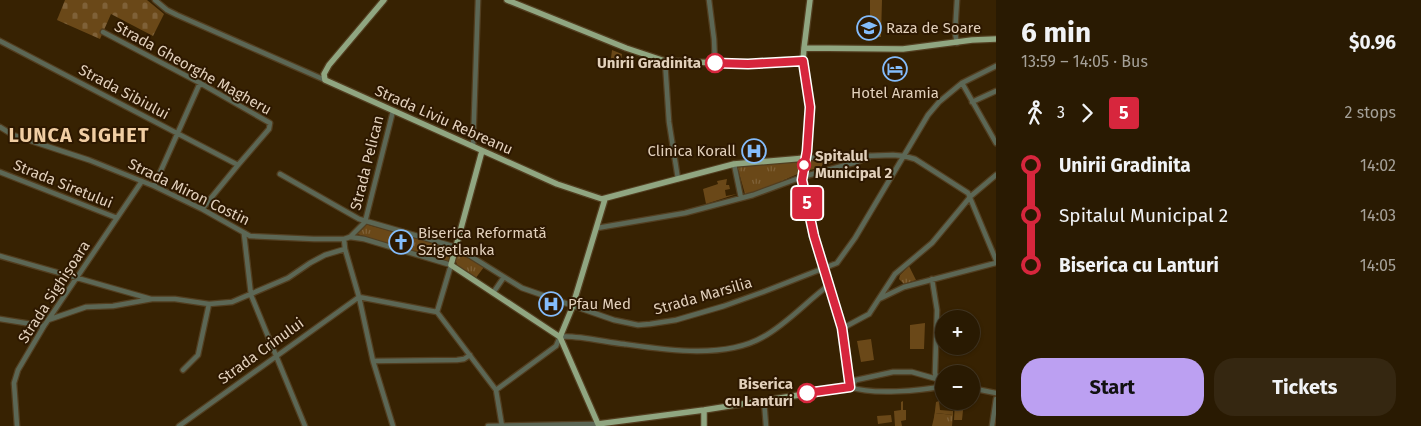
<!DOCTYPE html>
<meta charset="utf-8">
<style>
:root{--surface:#291a02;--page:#352711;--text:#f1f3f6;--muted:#a5a199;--line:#453824;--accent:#bca0f2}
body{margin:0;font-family:"Fira Sans",sans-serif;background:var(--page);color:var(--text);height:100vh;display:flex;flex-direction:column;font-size:19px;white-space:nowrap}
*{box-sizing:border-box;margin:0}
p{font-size:16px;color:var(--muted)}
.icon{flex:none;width:28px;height:28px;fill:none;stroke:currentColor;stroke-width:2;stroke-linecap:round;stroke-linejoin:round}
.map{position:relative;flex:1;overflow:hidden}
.sheet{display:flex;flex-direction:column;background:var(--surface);width:425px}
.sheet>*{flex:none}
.badge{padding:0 10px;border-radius:4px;font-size:18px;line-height:32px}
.controls{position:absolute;left:935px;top:310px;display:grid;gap:10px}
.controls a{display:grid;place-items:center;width:45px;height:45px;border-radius:50%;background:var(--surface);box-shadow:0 1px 4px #0004,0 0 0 1px var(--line);font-size:25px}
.map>.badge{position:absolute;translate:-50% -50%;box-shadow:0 0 0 2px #fff}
.legs{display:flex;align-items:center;gap:8px;height:55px;padding:0 25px;font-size:16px}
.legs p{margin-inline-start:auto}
.headline{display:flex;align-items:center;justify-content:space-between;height:85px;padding:0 25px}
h1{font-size:28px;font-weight:700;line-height:38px}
.button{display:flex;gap:10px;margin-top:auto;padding:10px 25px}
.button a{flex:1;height:58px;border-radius:20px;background:var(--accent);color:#111;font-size:20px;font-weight:700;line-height:58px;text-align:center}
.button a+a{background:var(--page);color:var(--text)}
ul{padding:0 25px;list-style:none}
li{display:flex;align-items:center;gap:18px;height:50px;font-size:19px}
li i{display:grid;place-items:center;width:8px;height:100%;margin:0 6px;background:currentColor}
li i::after{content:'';width:12px;height:12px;margin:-6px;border:4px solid;border-radius:50%;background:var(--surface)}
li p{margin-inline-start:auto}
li:first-child i{background:linear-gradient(#0000 50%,currentColor 0)}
li:last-child i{background:linear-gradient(currentColor 50%,#0000 0)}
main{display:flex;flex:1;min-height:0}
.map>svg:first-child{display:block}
.green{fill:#6a4818}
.cemetery{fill:url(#cemetery-stones)}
.park{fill:url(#park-tufts)}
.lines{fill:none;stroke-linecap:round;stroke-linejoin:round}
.minor-casing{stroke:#523e20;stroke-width:7}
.major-casing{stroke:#523e20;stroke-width:8}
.minor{stroke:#5c6755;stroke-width:4.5}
.major{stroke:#90a681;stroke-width:5.5}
.line-1-casing{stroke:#fff;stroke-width:11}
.line-1{stroke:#d7263d;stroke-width:8}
.stop-1-dot{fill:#fff;stroke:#d7263d;stroke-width:2.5}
.labels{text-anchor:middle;stroke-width:4;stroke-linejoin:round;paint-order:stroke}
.poi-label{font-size:15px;fill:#e2d0bb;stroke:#2d1800;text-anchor:start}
.stop-label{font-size:15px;font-weight:bold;fill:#e2d0bb;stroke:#2d1800;text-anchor:end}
.street-label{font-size:15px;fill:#e2d0bb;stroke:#2d1800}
.district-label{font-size:20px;font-weight:bold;letter-spacing:1px;fill:#f1cea3;stroke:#2d1800}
</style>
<main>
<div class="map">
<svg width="996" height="426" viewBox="0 0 996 426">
<defs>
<pattern id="cemetery-stones" width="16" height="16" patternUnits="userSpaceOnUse" patternTransform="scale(1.25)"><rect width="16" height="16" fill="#6a4818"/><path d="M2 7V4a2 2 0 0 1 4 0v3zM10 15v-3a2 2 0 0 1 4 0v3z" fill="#7f6138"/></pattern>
<pattern id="park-tufts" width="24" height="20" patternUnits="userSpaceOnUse" patternTransform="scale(1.25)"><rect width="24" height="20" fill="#6a4818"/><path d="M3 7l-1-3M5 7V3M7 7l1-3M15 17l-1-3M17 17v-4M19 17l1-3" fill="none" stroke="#7f6138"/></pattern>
</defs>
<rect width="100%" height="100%" fill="#372202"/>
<path class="green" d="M870 0H882L881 37H877V24H860V19H870Z
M612 50 622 54 621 60 619 62 613 61 611 58Z
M727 179 726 185H729L730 189 725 190 726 196 737 194 706 204 703 189 718 184 717 181Z
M925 323 924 349H910V325Z
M871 339 874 360 861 362 857 341Z
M903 401V410H906V420L901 421 902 426H895L894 411 901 410V402Z
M939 401 940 410 953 411V415L936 413 934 419 936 402Z
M955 401H964L962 420H954Z
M891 415 892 422 878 424 877 416Z"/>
<path class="cemetery" d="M65 0H147L164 14 153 36 111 14 100 39 57 20Z"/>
<path class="park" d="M846 160 822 165V167L806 171 807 161Z
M802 161 800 173 748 196 745 194 737 166Z
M365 224 453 249 450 262 357 234Z
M458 250 484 267 475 279 458 269 455 258Z
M909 266 916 280 904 284 899 279 900 275Z
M935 413 953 415 952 426H932Z"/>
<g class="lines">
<g class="minor-casing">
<path id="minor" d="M155 0 167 10 177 15 325 80
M709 0 714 39 715 63
M103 32 200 83 270 123 269 129 238 165 202 209
M0 41 238 165
M957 43 955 33 957 0
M665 61 669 122 678 179
M962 83 996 143
M972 102 996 91
M0 127 13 135 89 160 154 186 202 209 250 236 314 239H344L350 237 365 222
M473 147 478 0
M806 158 893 155 904 156 915 159 968 193 996 260
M734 164 741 198
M0 172 117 218
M280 174 359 219 456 247 522 288 614 320 638 325 650 324 676 320 724 306 763 292 837 263 855 238 928 115 939 102 962 83 996 66
M154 186 200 83
M365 222 393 111
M597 228 685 213 753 195 802 177 857 162 870 156
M244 234 251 295 305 426
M350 237 364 239 451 265 437 312
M344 239 345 249 359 297 373 361 393 426
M0 256 151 299
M932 279 937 310 935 373 938 383 936 387
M493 293 504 277
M359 297 437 312 496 390 502 426
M879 299 904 287 996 263
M0 319 44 326
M48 320 86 307 113 306 152 299H175L209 304 232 302 288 278 310 263 325 255 345 249
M843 328 869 314 895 274 932 243 971 196 996 175
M373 361 457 360 464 359 470 355
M183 370 198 355 209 304
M944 381 912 372H893L856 380 850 387C872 395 920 391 944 386
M971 388 996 393
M496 390 556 346 560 337C572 334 610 343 624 344 666 350 725 359 763 337 787 324 807 301 829 285
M764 400 766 426
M17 426 14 383 18 370 44 326 142 181
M179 426 359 297
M488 426 591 424H598V426
M992 426 996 399"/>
</g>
<g class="major-casing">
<path id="major" d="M384 0 329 65 324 74 325 80 557 184 602 199 734 164 806 158
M507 0 626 48 665 61 748 64 803 61
M804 48 903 49 972 40 996 39
M482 151 451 265 560 337 598 424 704 410 850 387 843 328 814 237 802 180 807 151 810 107 803 61 804 48 810 0
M560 337 572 308 605 199
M704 410V426"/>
</g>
<use href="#minor" class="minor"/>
<use href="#major" class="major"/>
</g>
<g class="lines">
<g class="line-1-casing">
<path id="line-1" d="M715 63 748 64 803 61 810 107 807 151 802 180 814 236 842 328 850 387 807 393"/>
</g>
<use href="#line-1" class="line-1"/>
</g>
<defs>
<g id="school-ring" transform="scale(1.25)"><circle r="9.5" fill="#2d1800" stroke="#84bcfb" stroke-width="1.5"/><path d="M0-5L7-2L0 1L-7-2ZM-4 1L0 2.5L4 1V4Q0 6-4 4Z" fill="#84bcfb"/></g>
<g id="hotel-ring" transform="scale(1.25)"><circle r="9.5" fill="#2d1800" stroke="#84bcfb" stroke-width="1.5"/><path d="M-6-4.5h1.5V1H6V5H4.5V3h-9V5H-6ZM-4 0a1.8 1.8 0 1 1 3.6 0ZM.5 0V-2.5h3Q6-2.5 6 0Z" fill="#84bcfb"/></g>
<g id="hospital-ring" transform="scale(1.25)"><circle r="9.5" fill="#2d1800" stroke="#84bcfb" stroke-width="1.5"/><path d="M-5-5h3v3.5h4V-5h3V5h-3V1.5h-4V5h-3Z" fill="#84bcfb"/></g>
<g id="church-ring" transform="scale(1.25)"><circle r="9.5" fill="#2d1800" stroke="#84bcfb" stroke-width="1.5"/><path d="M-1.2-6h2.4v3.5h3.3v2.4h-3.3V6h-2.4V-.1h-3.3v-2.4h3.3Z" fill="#84bcfb"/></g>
</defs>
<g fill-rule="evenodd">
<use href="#school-ring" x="869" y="28"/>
<use href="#hotel-ring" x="895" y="69"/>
<use href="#hospital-ring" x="754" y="151"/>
<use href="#church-ring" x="401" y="242"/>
<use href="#hospital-ring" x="551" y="304"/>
</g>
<g class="stop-1-dot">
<circle cx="715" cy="63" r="9"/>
<circle cx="804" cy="165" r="6"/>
<circle cx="807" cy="393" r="9"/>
</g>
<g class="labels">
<g class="poi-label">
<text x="886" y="33">Raza de Soare</text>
<text x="895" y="98" text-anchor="middle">Hotel Aramia</text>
<text x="736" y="156" text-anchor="end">Clinica Korall</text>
<text x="418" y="238">Biserica Reformată<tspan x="418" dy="17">Szigetlanka</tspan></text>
<text x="568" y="309">Pfau Med</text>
</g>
<g class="stop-label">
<text x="701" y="68">Unirii Gradinita</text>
<text x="815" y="161" text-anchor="start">Spitalul<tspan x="815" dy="17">Municipal 2</tspan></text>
<text x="793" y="389">Biserica<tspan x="793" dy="17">cu Lanturi</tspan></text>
</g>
<g class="street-label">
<text transform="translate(193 68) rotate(29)" y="5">Strada Gheorghe Magheru</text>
<text transform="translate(124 92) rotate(28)" y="5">Strada Sibiului</text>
<text transform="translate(444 120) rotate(24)" y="5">Strada Liviu Rebreanu</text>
<text transform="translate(367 163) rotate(-76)" y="5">Strada Pelican</text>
<text transform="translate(63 184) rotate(22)" y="5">Strada Siretului</text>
<text transform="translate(189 192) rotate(26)" y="5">Strada Miron Costin</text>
<text transform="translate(54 292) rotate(-57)" y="5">Strada Sighișoara</text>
<text transform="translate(703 296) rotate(-16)" y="5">Strada Marsilia</text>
<text transform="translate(261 351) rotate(-36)" y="5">Strada Crinului</text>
</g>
<g class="district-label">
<text x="79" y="142">LUNCA SIGHET</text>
</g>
</g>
</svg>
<div class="controls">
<a>+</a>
<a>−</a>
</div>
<b class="badge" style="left:807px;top:203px;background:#d7263d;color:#fff">5</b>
</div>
<section class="sheet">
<div class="headline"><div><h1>6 min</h1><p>13:59 – 14:05 · Bus</p></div><b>$0.96</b></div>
<div class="legs"><svg class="icon" aria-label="walk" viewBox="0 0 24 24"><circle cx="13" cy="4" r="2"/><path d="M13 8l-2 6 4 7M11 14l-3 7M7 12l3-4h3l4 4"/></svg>3<svg class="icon" aria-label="forward" viewBox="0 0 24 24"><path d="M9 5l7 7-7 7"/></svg><b class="badge" style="background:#d7263d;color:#fff">5</b><p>2 stops</p></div>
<ul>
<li><i style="color:#d7263d"></i><b>Unirii Gradinita</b><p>14:02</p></li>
<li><i style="color:#d7263d"></i><span>Spitalul Municipal 2</span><p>14:03</p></li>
<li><i style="color:#d7263d"></i><b>Biserica cu Lanturi</b><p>14:05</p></li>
</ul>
<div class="button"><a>Start</a><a>Tickets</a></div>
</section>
</main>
